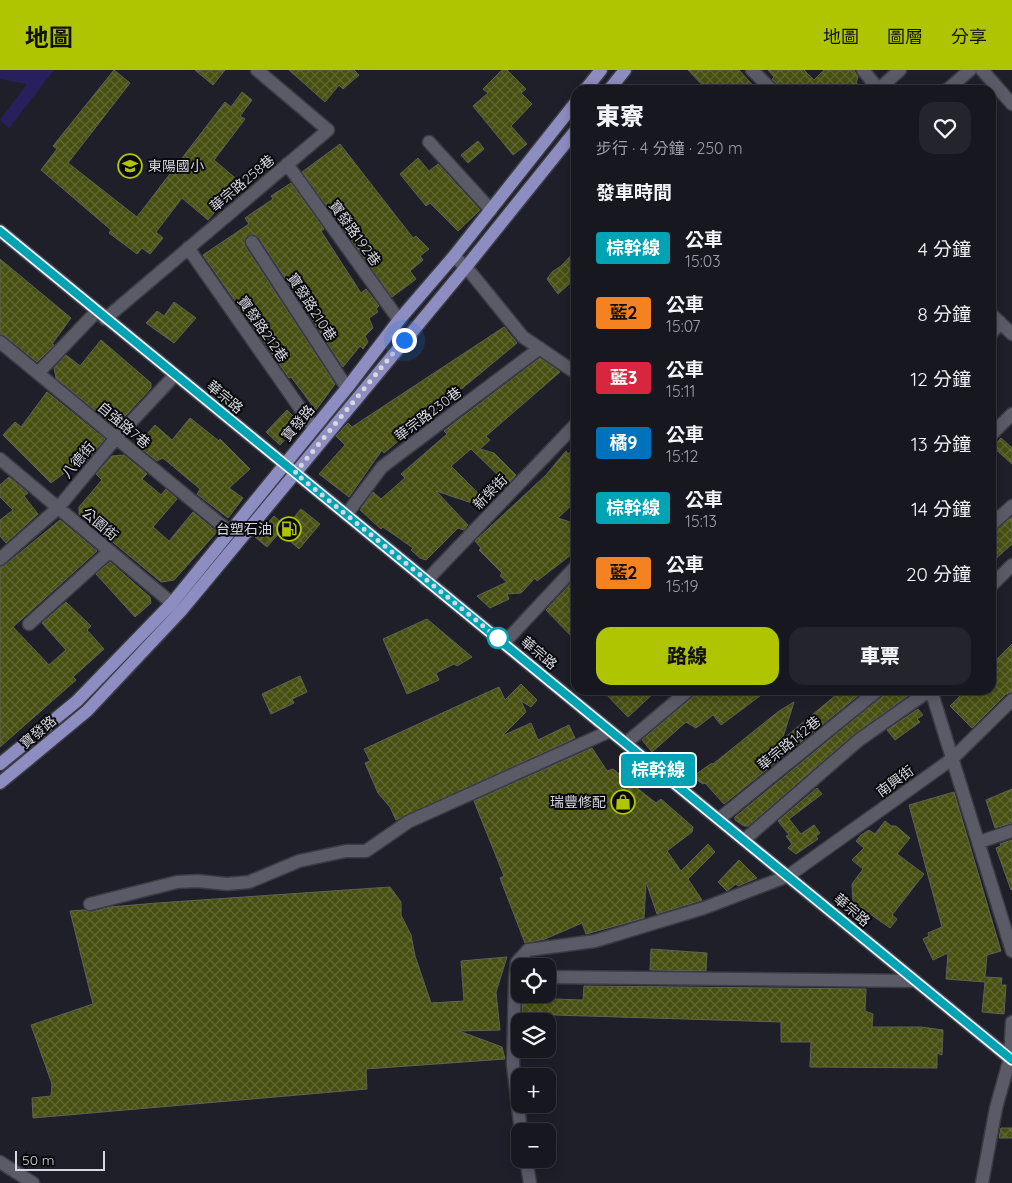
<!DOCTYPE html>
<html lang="zh-TW">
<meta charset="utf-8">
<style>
:root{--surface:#171720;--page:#24242d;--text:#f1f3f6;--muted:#9e9fa5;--line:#36363e;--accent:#b0c501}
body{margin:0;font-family:Quicksand,"Noto Sans TC",sans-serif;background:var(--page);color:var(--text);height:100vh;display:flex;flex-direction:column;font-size:19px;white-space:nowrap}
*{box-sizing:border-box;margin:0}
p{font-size:16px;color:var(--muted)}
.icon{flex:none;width:28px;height:28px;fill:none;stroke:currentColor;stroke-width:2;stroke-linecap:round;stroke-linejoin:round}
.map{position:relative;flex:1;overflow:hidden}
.drawer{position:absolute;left:571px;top:15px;width:425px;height:610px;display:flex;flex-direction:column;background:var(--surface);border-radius:15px;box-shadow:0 2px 12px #0003,0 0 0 1px var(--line)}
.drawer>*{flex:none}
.badge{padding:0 10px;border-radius:4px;font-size:18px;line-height:32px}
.tools{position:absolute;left:511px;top:888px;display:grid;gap:10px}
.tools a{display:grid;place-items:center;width:45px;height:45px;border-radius:10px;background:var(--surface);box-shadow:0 2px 12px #0003,0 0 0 1px var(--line);font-size:25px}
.scale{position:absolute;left:15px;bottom:12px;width:90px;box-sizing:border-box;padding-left:5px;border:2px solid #d7d8df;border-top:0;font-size:14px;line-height:18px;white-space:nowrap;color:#d7d8df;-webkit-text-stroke:4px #0a0a0e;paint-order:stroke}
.you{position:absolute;width:25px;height:25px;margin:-12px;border:4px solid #fff;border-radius:50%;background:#1a73e8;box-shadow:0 0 0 8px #1a73e833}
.map>.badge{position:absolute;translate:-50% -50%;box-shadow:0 0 0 2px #fff}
h2{padding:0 25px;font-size:19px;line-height:45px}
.round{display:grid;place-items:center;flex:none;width:52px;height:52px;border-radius:15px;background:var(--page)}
.headline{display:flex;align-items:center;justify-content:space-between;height:85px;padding:0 25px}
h1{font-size:24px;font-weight:800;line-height:38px}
.primary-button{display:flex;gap:10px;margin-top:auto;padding:10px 25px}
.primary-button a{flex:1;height:58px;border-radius:15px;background:var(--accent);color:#111;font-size:20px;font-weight:800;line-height:58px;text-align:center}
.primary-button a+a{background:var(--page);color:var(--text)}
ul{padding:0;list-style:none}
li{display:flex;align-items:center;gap:15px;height:65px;padding:0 25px}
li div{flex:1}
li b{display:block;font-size:19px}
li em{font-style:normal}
li .badge{min-width:55px;font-weight:700;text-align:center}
header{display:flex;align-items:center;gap:30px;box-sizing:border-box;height:70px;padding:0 25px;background:var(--accent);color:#111}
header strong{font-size:24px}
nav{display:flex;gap:28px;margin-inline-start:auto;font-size:18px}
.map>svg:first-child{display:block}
.grass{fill:#28205c}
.building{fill:url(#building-cross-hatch);stroke:#5f6255}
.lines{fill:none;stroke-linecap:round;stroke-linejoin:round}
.minor-casing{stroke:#3a3b43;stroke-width:15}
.major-casing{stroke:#3a3b43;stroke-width:15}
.minor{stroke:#5a5b67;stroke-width:12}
.major{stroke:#8d8dc1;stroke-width:12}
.line-casing{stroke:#fff;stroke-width:11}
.line{stroke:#00a3b4;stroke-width:8}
.walk{stroke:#d7d8df;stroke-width:5;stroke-dasharray:0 9}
.stop-dot{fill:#fff;stroke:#00a3b4;stroke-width:2.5}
.labels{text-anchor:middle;stroke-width:4;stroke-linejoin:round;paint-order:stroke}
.poi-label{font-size:14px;fill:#d7d8df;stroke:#0a0a0e;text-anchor:end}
.street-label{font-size:14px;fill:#d7d8df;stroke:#0a0a0e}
</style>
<header>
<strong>地圖</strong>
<nav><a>地圖</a><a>圖層</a><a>分享</a></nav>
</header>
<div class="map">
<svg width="1012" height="1113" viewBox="0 0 1012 1113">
<defs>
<pattern id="building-cross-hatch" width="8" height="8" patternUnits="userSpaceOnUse" patternTransform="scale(1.25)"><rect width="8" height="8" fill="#474f11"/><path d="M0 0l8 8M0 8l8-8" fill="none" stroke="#616833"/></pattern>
</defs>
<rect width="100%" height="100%" fill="#1f1f2a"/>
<path class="grass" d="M0 0H54L9 58 0 50 27 14 0 9Z"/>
<path class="building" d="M114 0 130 13 68 93 137 147 225 32 231 37 242 22 252 30 240 46 245 49 214 90 240 112 208 150 182 128 156 162 163 168 150 184 142 178 137 184 109 163 111 160 41 100 57 79 53 76Z
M195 0H225L213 15Z
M289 0H354L359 5 343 19 339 15 325 32Z
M502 0H507L526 19 521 23 532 34 511 56 527 74 513 85 473 36 488 23 483 19Z
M688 0H739L757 20H707Z
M768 0H804L814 10 824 0H854L858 7 856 13 866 20H783L772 9 774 7Z
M478 71 484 79 468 93 461 85Z
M340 74 413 168 416 166 429 179 420 186 423 190 410 201 416 209 392 227 302 102Z
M418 88 429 101 438 94 480 140 458 161 430 133 426 136 400 104Z
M291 113 324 159 321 161 361 223 366 219 379 236 376 239 378 242 369 248 373 258 365 266 368 272 363 279 360 276 343 297 259 168 252 164 245 168V176L335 314 316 340 291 307 289 308 203 185 249 154 245 148 273 129 271 126Z
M576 180V208L558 224 547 209 552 202 561 196Z
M0 189 71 248 52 274 54 275 37 292 5 266 0 264Z
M174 232 196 248 174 273 146 253 157 241 164 246Z
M504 257 517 273 384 383 382 380 349 427 319 404 345 375 336 366 348 353 352 357Z
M101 270 151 313V318L115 357 56 308 54 298 66 285 80 296Z
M540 288 560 302 486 366 490 370 480 379 494 383 516 405 510 412 500 407 471 379 451 396 486 431 481 436 436 421 468 455 464 460 458 458 426 490 420 488 411 480 413 478 383 457 381 459 360 440 373 422 381 429 405 408 401 404 447 364 444 361 453 354Z
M47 322 105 369 84 394 80 391 51 413 3 365 15 352 21 357Z
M287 340 300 353 280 375 266 362Z
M190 348 219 371 220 369 250 399 229 418 243 428 228 448 197 424 200 419 163 388 157 391 137 375 155 355 172 370Z
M1001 368 1012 378V394L993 377Z
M576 377V431L558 448 576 454V481L537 511 535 508 521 523 507 524 509 529 490 538 477 526 507 512 500 506 502 503 479 480 481 478 475 471 546 405 566 381 568 384Z
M124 385 147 404 142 409 161 425 166 419 177 429 153 457 169 471 193 442 217 462 174 510 161 512 79 444V437L102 410 96 404 112 386Z
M9 407 28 423 24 426 38 444 6 473 0 466V450L13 440 0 427V415Z
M301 439 320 454 299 479 281 463Z
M274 446 285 456 267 477 255 467Z
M1012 447V474L991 493V463Z
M60 450 97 481 13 557 49 595 66 580 42 553 66 532 91 556 87 560 104 579 73 607 76 610 0 677V497L5 495Z
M110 492 150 527 151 533 135 547 96 504Z
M576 508V571L546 540Z
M427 549 472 587 457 596 454 594 436 603 439 610 407 624 383 569Z
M1012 574V622L1006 624 972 658 950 636 966 620H991V595Z
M300 606 307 622 292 629 294 633 271 644 262 624Z
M521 614 537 630 531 637 521 631 526 642 502 666 531 653 538 670 569 655 575 668 396 750 390 737 378 723 365 693 370 691 364 679 499 617 505 630Z
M602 620H657L628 647Z
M698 620H768L721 655 713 645 696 658 686 652 652 682 642 670 694 626Z
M842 620H865L724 734 705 713 703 714 692 707 712 693 713 694 779 641 794 632 782 670Z
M886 620H916L854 664 748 756H744L735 750V747L883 626Z
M918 639 923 645 917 649 920 652 895 670 887 660Z
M592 678 607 701 613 699 656 733 661 729 693 757 692 762 667 781 681 801 708 774 715 782 688 809 702 830 657 844 646 812 644 848 586 864 582 853 545 869 525 873 500 808 504 806 474 731Z
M817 718 822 724 789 749 801 764 814 755 820 763 816 766 818 769 796 784 788 778 792 774 786 766 789 765 778 751Z
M1012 719V753L995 758 986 730Z
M954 722 1001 881 987 885 985 907 1002 908 1001 915H1006L1004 944 982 942 985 912 946 909 948 883 933 890 923 869 929 866 928 863 942 857 909 735Z
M885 751 891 756H896L910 768 897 784 924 804 892 845 897 849 890 858 853 832 852 814 863 799 852 790 864 778 856 771 861 765 869 760 875 764Z
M1012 770V819L1011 820 996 778 1001 776 1000 774Z
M739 790 757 808 738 816 736 814 727 821 718 812Z
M390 817 401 832V845L411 865 415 886 431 933 464 931 461 891 507 887 496 922 500 960 459 961 502 977 505 989 366 999 367 1019 33 1048 32 1028 51 1026 52 1014 31 955 93 934 70 841 84 840 92 842 110 837 157 833Z
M651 879 707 883 706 901 650 900Z
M584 916 866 919 865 941 873 944 872 957H921L943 960 942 985 937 983V998L810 997 811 972H781V952L522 944 523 928 583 930Z
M1001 1058H1012V1068H999Z"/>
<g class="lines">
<g class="minor-casing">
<path id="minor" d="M752 0 772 20
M863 0 879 20
M982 0 1012 34
M879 19 900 0
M947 20 970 0
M429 72 491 140
M287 94 399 250
M252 172 347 318
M188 178 314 358
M454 186 471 203 523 267 576 303
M991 244 1012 264
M105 249 328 60 257 0
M991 264 1000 252
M0 272 230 462
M38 303 97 241
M991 365 1012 344
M0 389 180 540
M346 445 382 397 540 278
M991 455 1012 436
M0 489 58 438 116 368 175 305
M426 511 576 354
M991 516 1012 495
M29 554 110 481
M504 573 576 496
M931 620 1012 881
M626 673 689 620
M719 749 878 620
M744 770 859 670 930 620
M979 772 1012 761
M90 834 177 812 198 811 227 814 249 812 299 791 346 781H366L408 752 610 661
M548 907 915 911
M515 908 517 892 528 880 595 871 704 838 788 806 952 689 1012 630
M520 908H515L513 995 521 1061
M526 1089 530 1113
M0 1092 33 1113
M982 1113 996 1038 1010 988 1012 952"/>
</g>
<g class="major-casing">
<path id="major" d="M585 20 601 0
M609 20 625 0
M0 161 1012 990
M0 694 77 631 172 533 347 318 399 250 454 186 576 32
M0 713 87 641 181 541 466 197 576 60"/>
</g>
<use href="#minor" class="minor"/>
<use href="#major" class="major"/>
</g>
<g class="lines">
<g class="line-casing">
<path id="line" d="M0 161 1012 990"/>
</g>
<use href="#line" class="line"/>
<path class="walk" d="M404 270 295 403 504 573 498 568"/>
</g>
<defs>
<g id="school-ring" transform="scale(1.25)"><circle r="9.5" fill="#0a0a0e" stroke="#b0c501" stroke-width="1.5"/><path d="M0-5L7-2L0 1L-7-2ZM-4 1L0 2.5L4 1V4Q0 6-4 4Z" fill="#b0c501"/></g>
<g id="fuel-ring" transform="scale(1.25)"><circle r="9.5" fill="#0a0a0e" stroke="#b0c501" stroke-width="1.5"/><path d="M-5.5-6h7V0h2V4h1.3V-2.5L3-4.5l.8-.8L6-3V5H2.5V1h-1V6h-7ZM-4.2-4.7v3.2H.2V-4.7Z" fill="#b0c501"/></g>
<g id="shop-ring" transform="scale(1.25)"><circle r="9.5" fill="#0a0a0e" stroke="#b0c501" stroke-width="1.5"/><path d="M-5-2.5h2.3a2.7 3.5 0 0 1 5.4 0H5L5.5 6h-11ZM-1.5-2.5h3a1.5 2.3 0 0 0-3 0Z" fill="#b0c501"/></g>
</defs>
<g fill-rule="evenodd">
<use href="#school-ring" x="130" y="96"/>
<use href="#fuel-ring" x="289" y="459"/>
<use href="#shop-ring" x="623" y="732"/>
</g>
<circle class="stop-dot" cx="498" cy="568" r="10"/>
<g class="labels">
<g class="poi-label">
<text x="148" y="101" text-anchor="start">東陽國小</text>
<text x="272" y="464">台塑石油</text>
<text x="606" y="737">瑞豐修配</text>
</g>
<g class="street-label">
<text transform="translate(242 113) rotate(-40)" y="5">華宗路258巷</text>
<text transform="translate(355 163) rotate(54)" y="5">寶發路192巷</text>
<text transform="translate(312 237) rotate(57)" y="5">寶發路210巷</text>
<text transform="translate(263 259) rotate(55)" y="5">寶發路212巷</text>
<text transform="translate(225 327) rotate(40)" y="5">華宗路</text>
<text transform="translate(428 344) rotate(-37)" y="5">華宗路230巷</text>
<text transform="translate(298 353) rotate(-50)" y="5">寶發路</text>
<text transform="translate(124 355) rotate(40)" y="5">自強路7巷</text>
<text transform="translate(78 390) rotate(-50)" y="5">八德街</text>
<text transform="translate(490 422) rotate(-46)" y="5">新榮街</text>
<text transform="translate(100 454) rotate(40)" y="5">公園街</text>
<text transform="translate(539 583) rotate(40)" y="5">華宗路</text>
<text transform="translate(38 662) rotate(-40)" y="5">寶發路</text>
<text transform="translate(789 673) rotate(-39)" y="5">華宗路142巷</text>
<text transform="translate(895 711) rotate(-36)" y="5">南興街</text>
<text transform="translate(852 840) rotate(40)" y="5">華宗路</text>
</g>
</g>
</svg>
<div class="tools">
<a><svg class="icon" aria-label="locate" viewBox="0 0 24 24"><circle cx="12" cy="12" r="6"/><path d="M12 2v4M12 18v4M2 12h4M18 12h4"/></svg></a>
<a><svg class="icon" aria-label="layers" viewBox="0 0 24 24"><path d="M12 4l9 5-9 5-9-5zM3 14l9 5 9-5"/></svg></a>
<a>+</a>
<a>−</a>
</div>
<div class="scale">50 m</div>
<div class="you" style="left:404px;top:270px"></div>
<b class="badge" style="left:658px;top:700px;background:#00a3b4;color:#fff">棕幹線</b>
<section class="drawer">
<div class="headline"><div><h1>東寮</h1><p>步行 · 4 分鐘 · 250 m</p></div><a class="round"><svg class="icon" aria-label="heart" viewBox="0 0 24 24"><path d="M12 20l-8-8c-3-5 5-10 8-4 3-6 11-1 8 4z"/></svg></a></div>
<h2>發車時間</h2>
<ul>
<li><span class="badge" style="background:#00a3b4;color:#fff">棕幹線</span><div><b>公車</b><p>15:03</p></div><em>4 分鐘</em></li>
<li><span class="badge" style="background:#f58220;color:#111">藍2</span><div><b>公車</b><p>15:07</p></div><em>8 分鐘</em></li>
<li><span class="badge" style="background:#d7263d;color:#fff">藍3</span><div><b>公車</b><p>15:11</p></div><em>12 分鐘</em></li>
<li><span class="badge" style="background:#0072bc;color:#fff">橘9</span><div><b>公車</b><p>15:12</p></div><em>13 分鐘</em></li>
<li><span class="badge" style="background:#00a3b4;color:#fff">棕幹線</span><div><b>公車</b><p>15:13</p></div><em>14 分鐘</em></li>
<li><span class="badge" style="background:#f58220;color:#111">藍2</span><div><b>公車</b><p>15:19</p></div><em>20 分鐘</em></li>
</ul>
<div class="primary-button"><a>路線</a><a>車票</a></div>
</section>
</div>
